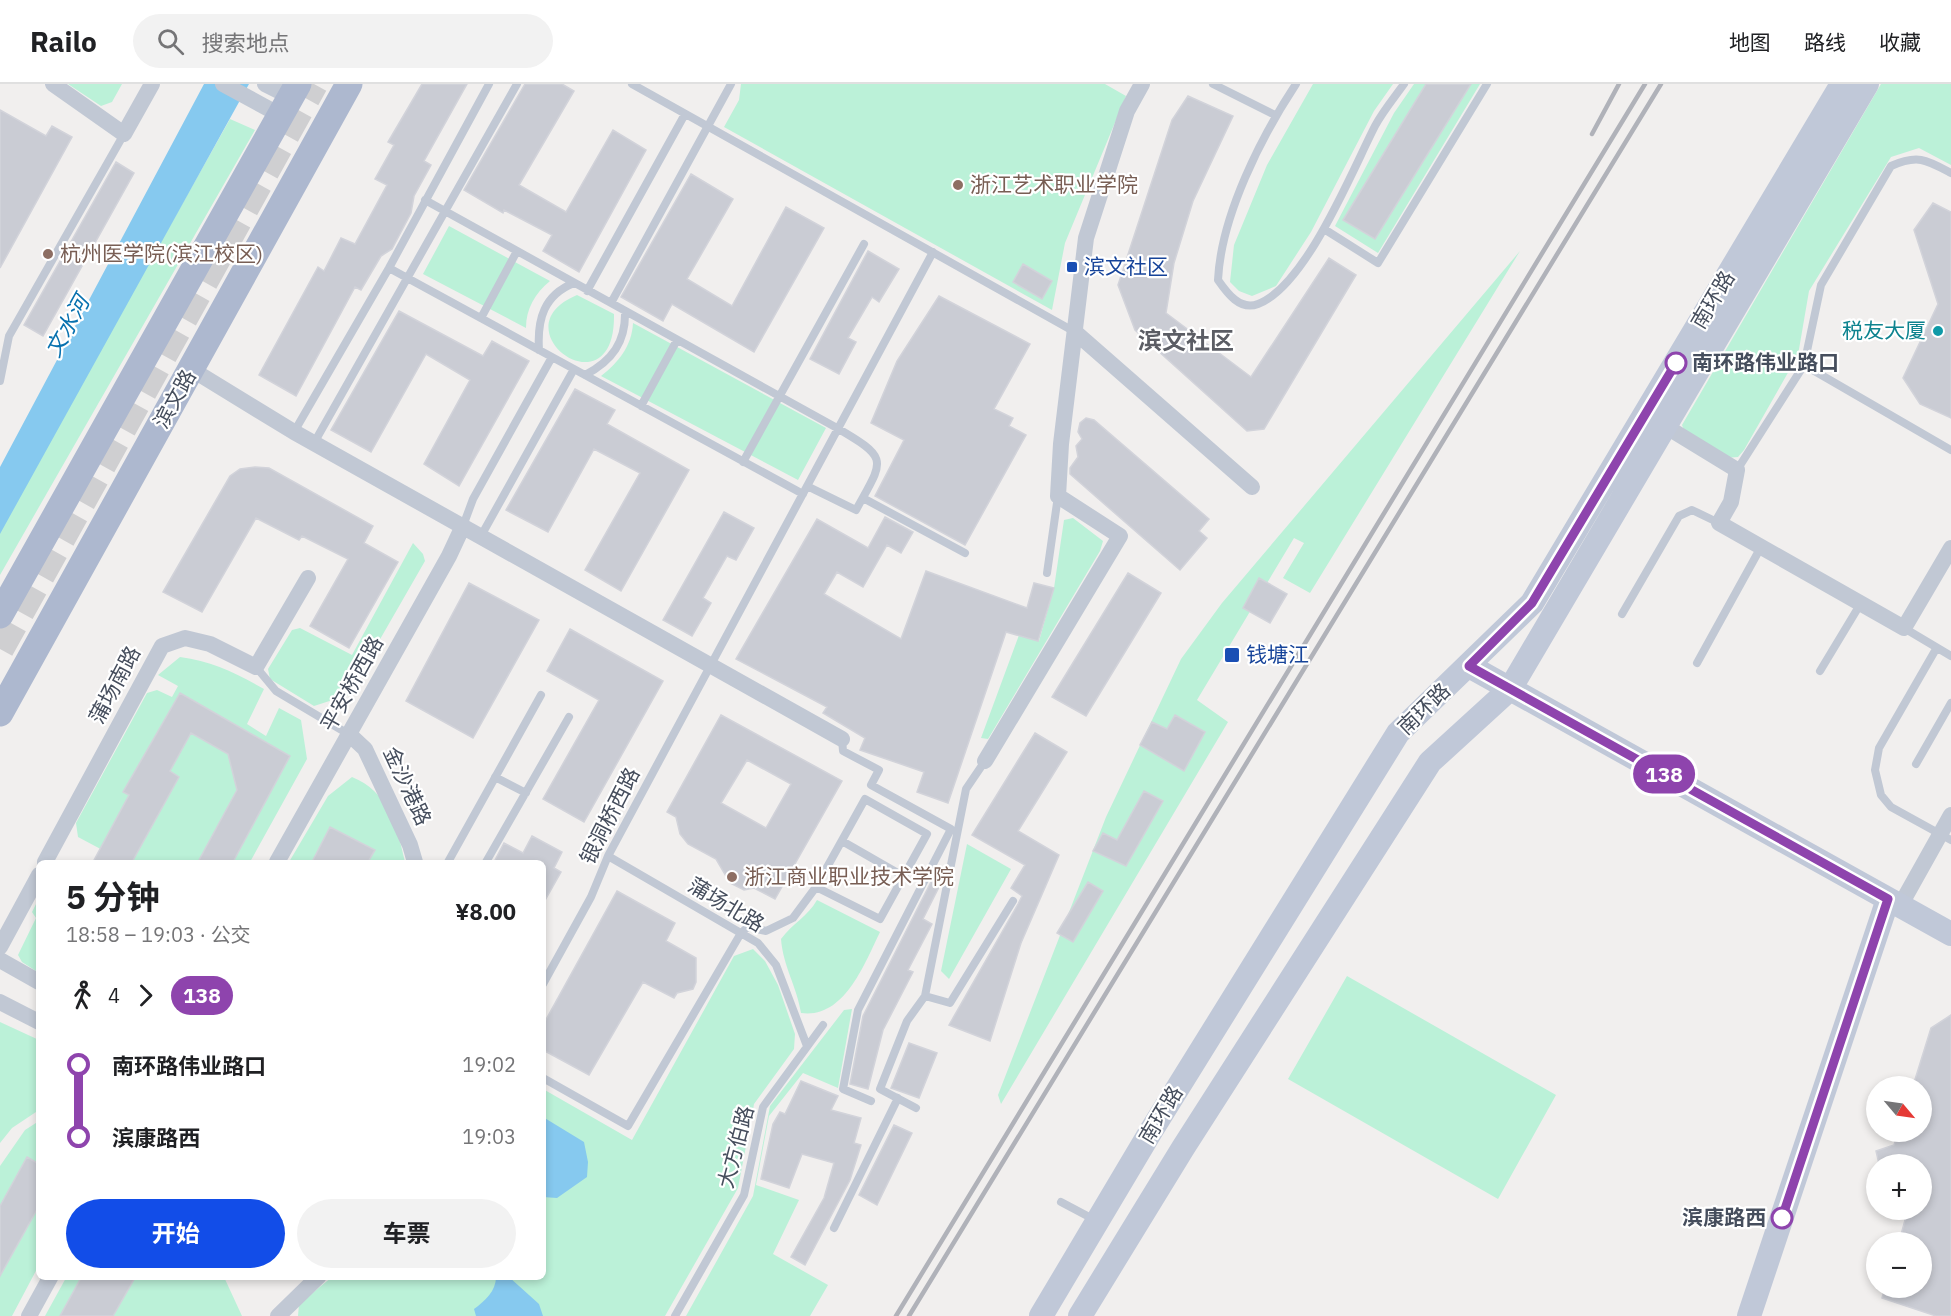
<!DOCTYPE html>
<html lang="zh">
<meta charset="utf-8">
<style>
:root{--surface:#fff;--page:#f2f2f2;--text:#202124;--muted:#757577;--line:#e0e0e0;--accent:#124de8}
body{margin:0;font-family:"IBM Plex Sans","Noto Sans SC",sans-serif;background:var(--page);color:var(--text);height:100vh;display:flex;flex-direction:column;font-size:22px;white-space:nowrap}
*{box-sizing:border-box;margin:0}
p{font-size:20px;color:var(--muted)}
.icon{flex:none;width:33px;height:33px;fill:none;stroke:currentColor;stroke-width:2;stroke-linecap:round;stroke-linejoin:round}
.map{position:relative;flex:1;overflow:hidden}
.drawer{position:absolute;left:36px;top:776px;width:510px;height:420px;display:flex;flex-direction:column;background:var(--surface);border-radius:9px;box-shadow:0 3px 9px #0003}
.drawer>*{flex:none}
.badge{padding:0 12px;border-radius:20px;font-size:21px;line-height:39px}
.needle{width:39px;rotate:119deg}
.tools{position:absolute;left:1866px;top:992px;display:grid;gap:12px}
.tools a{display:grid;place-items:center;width:66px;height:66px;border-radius:50%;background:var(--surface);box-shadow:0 3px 9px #0003;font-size:30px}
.map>.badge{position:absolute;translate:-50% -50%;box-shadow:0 0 0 3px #fff}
.legs{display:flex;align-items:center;gap:9px;height:66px;padding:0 30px;font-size:20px}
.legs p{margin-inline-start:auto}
.summary{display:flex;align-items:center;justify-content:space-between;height:102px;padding:0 30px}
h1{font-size:33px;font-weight:700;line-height:45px}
.button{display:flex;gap:12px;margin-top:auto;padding:12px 30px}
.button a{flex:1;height:69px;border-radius:36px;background:var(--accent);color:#fff;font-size:24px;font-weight:700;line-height:69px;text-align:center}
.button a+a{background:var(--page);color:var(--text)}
ul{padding:0 30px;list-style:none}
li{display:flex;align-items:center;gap:21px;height:72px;font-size:22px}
li i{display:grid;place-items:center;width:9px;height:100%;margin:0 8px;background:currentColor}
li i::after{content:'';width:15px;height:15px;margin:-8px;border:4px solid;border-radius:50%;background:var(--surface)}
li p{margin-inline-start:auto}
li:first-child i{background:linear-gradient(#0000 50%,currentColor 0)}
li:last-child i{background:linear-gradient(currentColor 50%,#0000 0)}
header{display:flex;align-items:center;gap:36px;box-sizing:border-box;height:84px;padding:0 30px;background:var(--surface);border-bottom:2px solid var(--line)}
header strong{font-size:28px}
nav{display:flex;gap:33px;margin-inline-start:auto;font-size:21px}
.search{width:420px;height:54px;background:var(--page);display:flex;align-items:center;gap:15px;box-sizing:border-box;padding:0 21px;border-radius:33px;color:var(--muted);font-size:22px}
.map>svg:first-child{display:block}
.green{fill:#bbf1d8}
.water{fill:#86c9ef}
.building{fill:#caccd4;stroke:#d2d3da;stroke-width:1.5;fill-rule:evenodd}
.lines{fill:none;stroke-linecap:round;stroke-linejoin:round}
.trunk-tunnel{stroke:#cfcfd1;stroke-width:28;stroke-dasharray:28 14;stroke-linecap:butt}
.service{stroke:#c1c8d4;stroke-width:8}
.minor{stroke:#c1c8d4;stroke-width:16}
.secondary{stroke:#c0c8d8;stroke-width:24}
.primary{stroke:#adb8cf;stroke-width:27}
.rail{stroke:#b0b2b9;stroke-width:4.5}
.line-1-casing{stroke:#fff;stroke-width:14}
.line-1{stroke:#8e44ad;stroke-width:9}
.education-dot{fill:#8d6e63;stroke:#fff;stroke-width:2}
.transit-dot{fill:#1a4fb4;stroke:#fff;stroke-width:2}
.culture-dot{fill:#0f9aa8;stroke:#fff;stroke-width:2}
.stop-1-dot{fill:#fff;stroke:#8e44ad;stroke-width:3}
.labels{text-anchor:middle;stroke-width:4.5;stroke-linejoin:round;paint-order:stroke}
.education-label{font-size:21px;fill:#785e54;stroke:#fff;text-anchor:start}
.transit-label{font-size:21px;fill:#164399;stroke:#fff;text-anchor:start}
.street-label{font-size:21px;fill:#464e5d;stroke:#fff}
.culture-label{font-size:21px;fill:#0d838f;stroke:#fff;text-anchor:end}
.stop-label{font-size:21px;font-weight:bold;fill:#464e5d;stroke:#fff;text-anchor:start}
.water-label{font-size:22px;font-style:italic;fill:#0771af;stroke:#fff}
.quarter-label{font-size:24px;font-weight:bold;fill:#5b5d64;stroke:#fff}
</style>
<header>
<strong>Railo</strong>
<div class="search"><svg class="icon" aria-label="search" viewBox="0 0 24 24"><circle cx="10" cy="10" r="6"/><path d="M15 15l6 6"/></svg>搜索地点</div>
<nav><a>地图</a><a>路线</a><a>收藏</a></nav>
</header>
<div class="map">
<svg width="1951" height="1232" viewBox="0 0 1951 1232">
<rect width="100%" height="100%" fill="#f1efee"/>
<path class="green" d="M68 0H122L112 18 101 22Z
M741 0H1105L1126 12 1065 159 1052 226 724 43 739 16Z
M1313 0H1393L1374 27 1311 148 1276 202 1252 212 1239 207 1230 198 1234 161 1267 81Z
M1414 0H1480L1378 169 1335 142 1394 29Z
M1881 0H1951V81L1919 64 1891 73 1809 207 1798 271 1744 366 1738 373 1724 374 1686 351 1682 341Z
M230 35 255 46 0 491V444Z
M449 142 550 197C535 209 526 225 526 244L423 190Z
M1520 167 1310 509 1283 494 1304 459 1294 454 1197 616 1228 638 1001 1020 998 1011 1106 733 1181 575 1222 519Z
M577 211 614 230C616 332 495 245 577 211Z
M633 239 826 344 798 396 601 292C618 279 632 262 633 239Z
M1073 434 1103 457 1100 467 988 655 981 654 1019 551 1039 557 1054 504 1064 436Z
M413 459 423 470 425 477 348 611 314 622 270 595 268 585 292 546 300 544 352 571Z
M180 573C212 577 236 589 264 605L247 640 266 652 279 624 301 636 307 675 250 778H125L78 753 76 739 147 609 157 606 172 613 178 602 158 591Z
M352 693C388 707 397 743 405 778H289L328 712Z
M967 760 1011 785 949 895 941 887Z
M39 814V889L22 878 18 871 36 834 32 828Z
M817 816 880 848C864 881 844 935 801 929 797 903 783 882 781 855 792 840 808 832 817 816Z
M753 865 765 877 778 901 795 950 794 965 754 1020 738 1104 665 1232H298L299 1220 332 1193 543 1192V1005L632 1056 734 872Z
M1347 892 1556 1011 1498 1115 1288 995Z
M852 925 838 1004 803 989 769 1032 756 1101 799 1116 773 1170 828 1201 810 1232H686L753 1112 770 1022 844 926Z
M0 938 39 956V1026L12 1044 0 1059Z
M39 1037V1181L12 1232H0V1082L25 1046Z
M67 1192 224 1193 242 1232H45Z"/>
<path class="water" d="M204 0H249L0 450V383Z
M543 1033 584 1058 588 1078 587 1093 557 1114 543 1113Z
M496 1193H509L539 1220 543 1232H476L474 1225C485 1217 496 1207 496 1193Z"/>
<path class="building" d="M422 0H467L424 77 431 81 414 112 411 129 392 165 381 172 361 206 355 203 296 312 259 291 318 183 324 187 341 154 355 160 387 101 375 95 394 61 388 58Z
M525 0H562L574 7 519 101 566 128 613 46 646 66 579 188 543 167 552 151 504 126 503 129 464 106Z
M1426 0H1471L1375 155 1343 136Z
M1188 12 1233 32 1193 117 1174 179 1166 229 1251 293 1329 174 1356 191 1264 345 1247 347 1135 246 1118 201 1172 36Z
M0 26 46 52 52 42 72 53 0 184Z
M116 78 134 89 43 252 24 241Z
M691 90 733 115 687 195 732 222 786 123 824 144 754 268 672 220 663 237 621 213Z
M1933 119 1951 128V334L1920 320 1903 294 1938 220 1914 146Z
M868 167 899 185 879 218 872 213 848 254 856 258 839 290 810 275Z
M1023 180 1052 197 1042 215 1013 198Z
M939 212 1030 260 994 325 1013 334 1009 342 1026 351 965 461 875 412 904 356 871 339 897 277Z
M399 227 483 272 492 257 529 277 459 402 424 380 470 296 426 270 371 368 331 346Z
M575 305 615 326 607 340 689 386 621 507 585 486 640 389 594 365 548 448 506 426Z
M1086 334 1094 336 1209 435 1199 447 1207 454 1180 486 1070 390V384L1078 373 1076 362 1082 355 1078 348 1080 339Z
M255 383 269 384 373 442 364 459 398 478 349 564 310 542 348 475 302 452 299 456 256 434 202 528 163 508 230 392 240 385Z
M724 428 754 444 736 476 727 472 703 514 711 519 692 552 663 536Z
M885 433 913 448 901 469 887 461 863 503 837 488 824 510 901 555 926 487 1027 524 1034 499 1054 504 1038 557 1006 548 948 719 917 708 924 688 860 666 865 654 823 629 827 623 736 575 817 435 868 464Z
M1128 489 1161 509 1086 632 1052 613Z
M1259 494 1287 510 1270 539 1243 524Z
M469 499 539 536 473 654 406 617Z
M570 545 663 597 584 738 543 715 599 616 547 587Z
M180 609 290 672 233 778H198L237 706 228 670 191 649 170 687 179 693 132 778H93L129 711 123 708Z
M721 631 842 697 775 815 754 804 744 806 730 799 716 775 688 760 680 750 676 733 667 728ZM747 676 791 700 766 744 721 719Z
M1175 631 1205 648 1184 687 1140 661 1152 638 1167 645Z
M1035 649 1067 668 1018 747 1059 771 1021 859 990 957 949 941 1018 820 1022 812 1011 804 1025 781 972 751Z
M1144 707 1163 717 1126 782 1093 767 1103 749 1117 756Z
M330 743 375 766 368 778H312Z
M532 752 562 768 554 784 561 788 543 820V778H494L504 759 523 769Z
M936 788 942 792 941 799 923 835 932 840 908 886 913 888 883 946 868 1005 850 1000 863 932Z
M1088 798 1103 807 1073 858 1057 849Z
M617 807 675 839 666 857 696 874V898L693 905 677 909 674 914 643 898 589 991 543 966V941Z
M1951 931V1232H1936L1882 1214 1885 1203H1922V1158H1899L1908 1125H1922V1080H1879L1876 1067 1894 1061 1898 1047H1922V1002H1913L1931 944Z
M909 959 937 969 919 1014 891 1004Z
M801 997 838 1012 831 1026 861 1034 854 1059 861 1061 850 1096 805 1181 791 1173 824 1114 834 1079 802 1070 789 1104 761 1095 773 1040 780 1028 785 1030Z
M894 1041 912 1049 877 1121 859 1111Z
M27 1073 39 1080V1122L0 1192V1122Z
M82 1192H136L113 1232H60Z"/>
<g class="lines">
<path class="trunk-tunnel" d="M0 565 314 0"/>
<path class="service" d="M632 0 1075 248
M1213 0 1275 31
M1296 0C1261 53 1221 132 1218 196 1227 209 1240 227 1258 220 1306 202 1352 87 1375 42 1383 27 1394 14 1404 0
M425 116 837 344C890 375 884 375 856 426L807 402
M1324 145 1378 179 1487 0
M389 184 803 410
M587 207 685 30
M611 219 731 0
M481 234 517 167
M539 266C537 235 544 211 574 199
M1804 281 1951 366
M585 291C612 277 626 258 625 227
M0 297 9 252 124 50
M641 322 677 256
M294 348 389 184 489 0
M314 359 517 0
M743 378 864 160
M1737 386 1804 281 1821 201 1891 82C1918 70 1927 76 1951 89
M863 414 965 469
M463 442 473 415 552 273
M481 452 574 285
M1047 489 1058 412
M1622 530 1679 432 1692 426 1719 439
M1904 544 1951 572
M1936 565 1879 664 1875 686 1881 711 1891 723 1951 756
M1697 579 1761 463
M256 583 276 607 350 651
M1820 587 1861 519
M842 655 843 667 879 686 871 701 951 745 858 926 843 1005 871 1017
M1916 680 1951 619
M495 693 526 709
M842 757 903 792
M608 772 758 859 776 881 807 962
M448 778 541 611
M486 778 569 633
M543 900 591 813 608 772 933 168
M925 912 950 919 1013 817
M543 994 628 1042 741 849 748 843 766 847 793 834 816 803 865 715 927 750 880 835 816 803
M916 1024 880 1005 907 937 925 912 966 705 985 677
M1061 1118 1095 1136
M834 1144 898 1014
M675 1232 744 1111 763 1023 823 941"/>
<path class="minor" d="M53 0 124 50 152 0
M223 0 280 31
M265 0 291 13
M1075 248 1252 403
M191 285 294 348 842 655
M1665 342 1737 386 1731 418 1719 439 1904 544 1951 464
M350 651 365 665 410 761 415 778
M985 677 1120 452 1058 412 1061 360 1086 154 1127 27 1142 0
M45 778 162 562 185 554 210 560 256 583 308 494
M277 778 449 472 463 442
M1900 822 1951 731
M0 863 39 791
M0 876 39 898
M0 918 39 938
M29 1232 51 1192
M278 1232 319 1192"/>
<path class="secondary" d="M1469 582 1951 850
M1041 1232 1151 1047 1398 649 1532 519 1842 0
M1080 1232 1183 1064 1430 678 1510 605 1867 0
M1749 1232 1888 815"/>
<path class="primary" d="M0 531 298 0
M0 629 349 0"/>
<path class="rail" d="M1592 50 1619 0
M896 1232 1645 0
M909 1232 1661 0"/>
</g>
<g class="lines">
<g class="line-1-casing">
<path id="line-1" d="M1676 279 1532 519 1469 582 1888 815 1782 1134"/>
</g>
<use href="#line-1" class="line-1"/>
</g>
<g class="education-dot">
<circle cx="958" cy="101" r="6"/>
<circle cx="48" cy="170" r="6"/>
<circle cx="732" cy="793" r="6"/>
</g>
<g class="transit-dot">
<rect x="1066" y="177" width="12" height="12" rx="3"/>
<rect x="1224" y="563" width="16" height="16" rx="3"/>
</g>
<circle class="culture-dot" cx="1938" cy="247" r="6"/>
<g class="stop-1-dot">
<circle cx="1676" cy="279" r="10"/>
<circle cx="1782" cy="1134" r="10"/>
</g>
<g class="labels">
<g class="education-label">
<text x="970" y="108">浙江艺术职业学院</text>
<text x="60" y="177">杭州医学院(滨江校区)</text>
<text x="744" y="800">浙江商业职业技术学院</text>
</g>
<g class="transit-label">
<text x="1084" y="190">滨文社区</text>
<text x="1246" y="578">钱塘江</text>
</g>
<g class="street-label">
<text transform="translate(1713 216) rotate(-59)" y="7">南环路</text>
<text transform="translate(175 315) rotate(-61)" y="7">滨文路</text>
<text transform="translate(352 600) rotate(-61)" y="7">平安桥西路</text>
<text transform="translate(115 601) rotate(-62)" y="7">蒲场南路</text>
<text transform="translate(1424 625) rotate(-44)" y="7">南环路</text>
<text transform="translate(407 702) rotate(65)" y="7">金沙港路</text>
<text transform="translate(610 732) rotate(-63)" y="7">银洞桥西路</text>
<text transform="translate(726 821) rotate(31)" y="7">蒲场北路</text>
<text transform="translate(1161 1031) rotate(-59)" y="7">南环路</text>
<text transform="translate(736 1063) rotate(-75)" y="7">大方伯路</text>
</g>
<g class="culture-label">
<text x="1926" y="254">税友大厦</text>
</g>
<g class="stop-label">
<text x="1692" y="286">南环路伟业路口</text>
<text x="1766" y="1141" text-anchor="end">滨康路西</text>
</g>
<g class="water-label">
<text transform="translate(67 242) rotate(-61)" y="8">文水河</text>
</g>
<g class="quarter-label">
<text x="1186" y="265">滨文社区</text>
</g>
</g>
</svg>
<div class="tools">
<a><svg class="needle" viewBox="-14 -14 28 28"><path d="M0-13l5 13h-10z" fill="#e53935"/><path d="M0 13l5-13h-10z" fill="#757577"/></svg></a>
<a>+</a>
<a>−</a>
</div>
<b class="badge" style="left:1664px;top:690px;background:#8e44ad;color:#fff">138</b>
<section class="drawer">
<div class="summary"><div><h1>5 分钟</h1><p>18:58 – 19:03 · 公交</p></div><b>¥8.00</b></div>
<div class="legs"><svg class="icon" aria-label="walk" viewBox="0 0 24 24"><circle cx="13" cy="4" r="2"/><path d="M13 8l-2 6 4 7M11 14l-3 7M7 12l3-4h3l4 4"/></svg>4<svg class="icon" aria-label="forward" viewBox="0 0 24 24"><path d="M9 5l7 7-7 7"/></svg><b class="badge" style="background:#8e44ad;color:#fff">138</b></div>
<ul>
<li><i style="color:#8e44ad"></i><b>南环路伟业路口</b><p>19:02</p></li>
<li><i style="color:#8e44ad"></i><b>滨康路西</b><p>19:03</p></li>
</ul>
<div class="button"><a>开始</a><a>车票</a></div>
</section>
</div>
